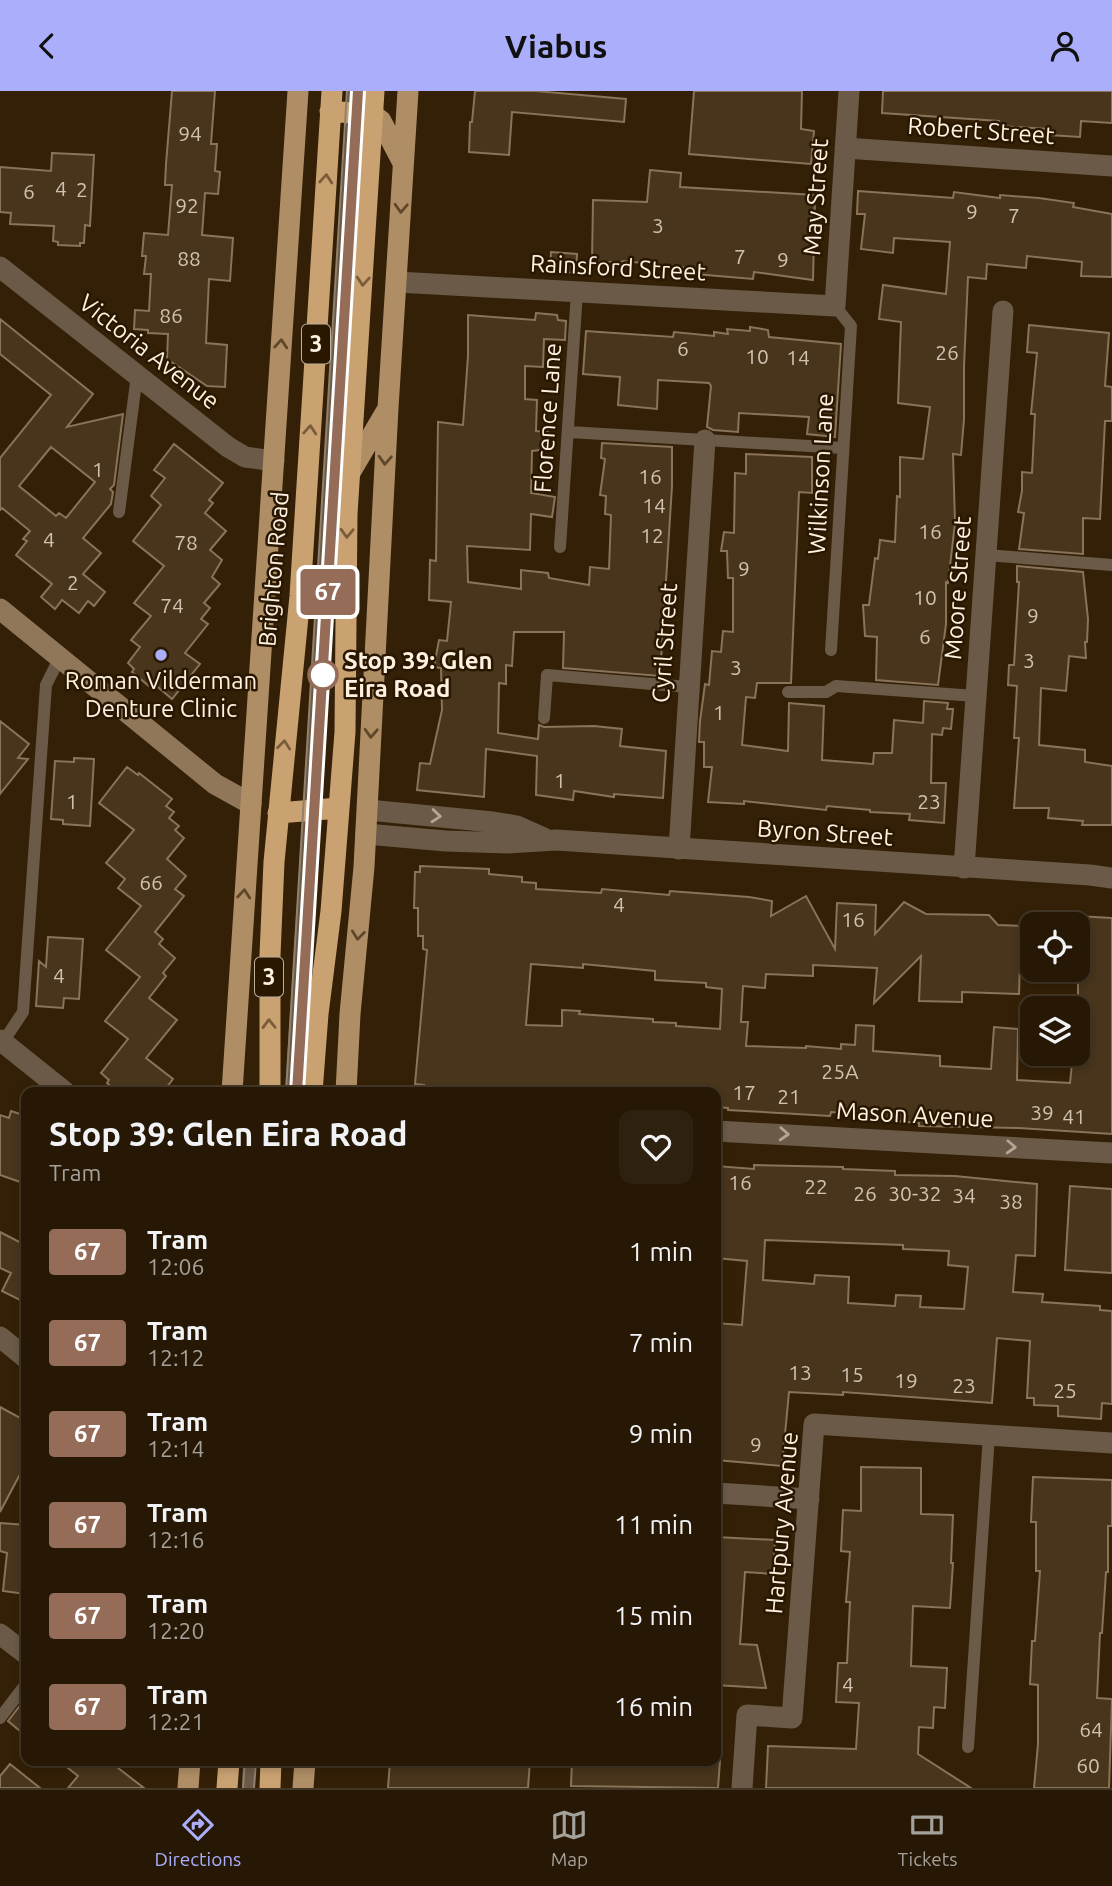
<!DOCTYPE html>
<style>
:root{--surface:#261805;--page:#2e210f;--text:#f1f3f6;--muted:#a4a09a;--line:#423727;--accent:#abaffb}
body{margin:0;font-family:Ubuntu,sans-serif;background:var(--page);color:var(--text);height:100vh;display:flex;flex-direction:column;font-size:26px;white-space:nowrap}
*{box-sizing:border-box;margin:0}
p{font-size:23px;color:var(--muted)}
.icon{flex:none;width:38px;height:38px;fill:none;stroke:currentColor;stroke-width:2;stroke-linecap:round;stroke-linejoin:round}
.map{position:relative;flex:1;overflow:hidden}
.sheet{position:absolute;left:21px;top:996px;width:700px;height:679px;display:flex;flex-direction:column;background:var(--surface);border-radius:14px;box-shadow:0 4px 10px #0003,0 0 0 2px var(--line)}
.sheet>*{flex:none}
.badge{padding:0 14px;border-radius:5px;font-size:24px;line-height:46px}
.fabs{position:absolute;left:1020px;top:821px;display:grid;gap:14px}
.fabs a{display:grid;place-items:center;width:70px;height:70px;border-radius:14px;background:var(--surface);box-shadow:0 4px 10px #0003,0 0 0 2px var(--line);font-size:35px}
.map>.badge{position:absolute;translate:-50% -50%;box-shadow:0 0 0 4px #fff}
.round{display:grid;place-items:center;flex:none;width:74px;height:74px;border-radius:14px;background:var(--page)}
.head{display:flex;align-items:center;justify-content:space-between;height:119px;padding:0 28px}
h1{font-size:33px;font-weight:600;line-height:52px}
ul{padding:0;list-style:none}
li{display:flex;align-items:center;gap:21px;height:91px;padding:0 28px}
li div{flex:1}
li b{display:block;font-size:26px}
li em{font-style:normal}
li .badge{min-width:77px;font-weight:700;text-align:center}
header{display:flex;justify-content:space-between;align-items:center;height:91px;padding:0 28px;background:var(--accent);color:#111;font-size:32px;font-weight:600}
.tab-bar{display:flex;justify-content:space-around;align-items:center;height:98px;border-top:2px solid var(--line);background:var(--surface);font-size:19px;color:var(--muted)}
.tab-bar a{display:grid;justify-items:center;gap:4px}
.tab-bar .active{color:var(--accent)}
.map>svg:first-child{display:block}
.building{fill:#49351c;stroke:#897359;stroke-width:2;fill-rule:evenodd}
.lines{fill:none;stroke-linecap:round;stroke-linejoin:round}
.lane{stroke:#6a5a47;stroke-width:12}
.street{stroke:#6a5a47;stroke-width:21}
.secondary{stroke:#917759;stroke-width:21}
.primary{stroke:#af8e66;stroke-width:21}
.highway{stroke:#caa272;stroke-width:21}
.tram{stroke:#90806c;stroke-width:2}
.oneway{stroke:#7a5c39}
.oneway2{stroke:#5f4729}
.oneway3{stroke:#b4a694}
.line-casing{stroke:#fff;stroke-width:16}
.line{stroke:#956c58;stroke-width:10}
.poi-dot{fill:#abaffb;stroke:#291700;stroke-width:2.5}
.stop-dot{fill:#fff;stroke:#956c58;stroke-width:3.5}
.labels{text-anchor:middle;stroke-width:5;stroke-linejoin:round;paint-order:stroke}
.number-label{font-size:21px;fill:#d1c2b0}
.shield{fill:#291700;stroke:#beb09e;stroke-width:2}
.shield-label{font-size:23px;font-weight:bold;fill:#fef1e2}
.street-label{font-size:24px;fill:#fef1e2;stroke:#291700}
.stop-label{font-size:24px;font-weight:bold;fill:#fef1e2;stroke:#291700;text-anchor:start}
.poi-label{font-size:24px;fill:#fef1e2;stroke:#291700}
</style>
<header><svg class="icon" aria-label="back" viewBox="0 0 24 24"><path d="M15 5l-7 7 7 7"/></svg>Viabus<svg class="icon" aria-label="person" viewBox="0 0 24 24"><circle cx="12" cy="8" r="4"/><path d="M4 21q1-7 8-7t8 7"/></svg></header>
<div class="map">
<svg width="1112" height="1697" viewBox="0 0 1112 1697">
<rect width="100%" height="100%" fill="#332007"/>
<path class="building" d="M172 0H215L211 53H217L215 80 220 81 218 103 205 102 202 144 233 147 230 190 209 188 206 252 227 254 225 296 207 295 167 268 168 243 148 242V239L134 238 135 219 149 220 151 183H144L146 165H142L144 142 168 144 172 94H165L166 73Z
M475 0H536L626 8 624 31 512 21 509 64 469 61 470 31H472Z
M694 0H802L801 38 814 40 811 73 689 63Z
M883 0H1112V32L1081 30 1080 46 1049 44V38L999 35V30L882 22Z
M52 62 94 64 90 135 85 134 84 152H80V155L58 154V151L53 150 54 135 10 133 11 122 0 121V76L51 80Z
M650 79 681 82 680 96 815 104 813 189 754 181 753 188 683 182V176L623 170V171H592L593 109 647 111Z
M858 100 953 107 954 101 1000 107V104L1039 107 1074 112 1073 116 1112 123V186L1081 185 1082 171 1027 165 1026 177 987 173 986 188 968 186 964 275V328L961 364 953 363 955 432 948 492 946 491V533L938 594 876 589 877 546 865 545 863 514H869L875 467 878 468 880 449 895 451 897 405 900 406V366L923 368 930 316 898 312 901 231 879 228 883 194 946 203 950 151 894 147 893 162 861 158 865 123H857Z
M551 161 577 163 576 182 550 180Z
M536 222 557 224 558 229 566 230 565 249 544 248 543 276 525 275V308L537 309 536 340 548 341V358L532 360 531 402 555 406 552 426 531 423 530 459 467 455 468 491 521 498V479L548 482 549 487 589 494 590 476 609 478 611 424 605 423 606 405 600 404 605 368 601 367 602 352 672 356V395L660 585 563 577 564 541H514L512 575 506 574V593L499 592 498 642 538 648 539 634 544 636 594 635 622 638 620 655 666 660 663 707 614 703V706L574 700 573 709 536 704 537 665 486 658 484 706 417 699 420 672 430 673 442 619 441 577 434 576 439 549 447 550 451 511 429 509 430 469 436 470 438 331 463 334 468 265V224L535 229Z
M0 228 93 303 67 336 123 323 114 394 110 398 113 401 111 413 83 447 101 462 83 483 105 501 94 515 88 510 79 522 62 509 55 518 41 506 52 493 16 464 27 450 23 448 30 440 2 417 0 419V367L51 304 0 263ZM51 356 95 391 66 427 59 422 56 425 19 395Z
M1029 234 1109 242 1105 295 1112 296V330H1105L1100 428 1083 427V463L1019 458 1024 422 1018 421 1022 400V381L1032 382 1035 323H1031L1037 262 1027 261Z
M750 236 768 239 769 246 841 253 835 346 807 343 809 326 739 322 738 341 713 339 707 336 711 295 709 292 658 289 657 318 618 314 620 286 583 283 586 240 673 246 674 241 714 245V241L728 243 727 238 750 240Z
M174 353 223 392 209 409 213 412 205 422 226 440 210 459 222 469 212 486 220 493 204 512 210 517 201 528 208 533 185 562 200 573 172 608 152 591 149 595 132 581 134 578 128 572 140 556 131 549 151 525 134 512 164 475 133 450 161 414 151 405 165 387 154 379Z
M746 363 812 366V402L799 401 791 592H757L755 607 746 606 742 654 788 660 789 612 824 615 822 669 873 673 874 662H892L894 629 923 632 924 610 948 612 947 618H953L951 638 943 637 942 644 932 643 931 692H946L944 732 909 729 910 723 870 721V719L827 715 826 719 744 710V713L708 711 712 676H704V651H699L700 630 705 593 709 594 712 560 721 561 723 540 733 541V487H728L727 460H721L724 441 734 442 735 382 746 383Z
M1017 475 1083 481 1088 528 1087 551H1085L1086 567 1069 565 1066 600 1041 597 1039 654 1085 659V671L1112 675V734H1082L1083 730 1048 727 1049 717H1014L1019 647H1014L1017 595 1008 594 1009 574H1014L1019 491H1017Z
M0 630 29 653 18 667 28 668 0 703Z
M74 667 94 668 90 735 63 733V729L51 728 55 670 74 671Z
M127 676 138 684 139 682 172 708 166 715 174 721 169 727 179 735 175 739 184 747 167 768 186 785 175 798 184 805 155 841 163 848 159 853 175 867 163 882 166 885 149 907 177 929 146 967 173 988 163 1001H118L107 992 109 989 101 982 128 948 105 930 140 886 106 859 141 815 118 797 125 788 106 772 134 739 99 712Z
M420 775 489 778V783L522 786V791L536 792V798L601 802 602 798 669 804 670 800 749 806 772 810 771 825 806 805 835 858 837 812 876 814 875 843 904 811 926 823 989 824 998 834 1021 835 1019 903 962 901V911L919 910 921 865 874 912 877 877 813 874V885L766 883 765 897 743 895 741 931H748L746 955 806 957V955L841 958V953L855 954 856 934 874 935 873 960 940 965V975L991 978 994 936 1018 938 1017 989 1070 992 1073 962H1078V825L1112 827V1043L1019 1037 919 1035V1032L872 1028V1024L831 1021 830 1025 728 1019V1017L716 1016V1001H424V994L415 993 427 859 423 858V845H418V817H414L415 781H420ZM531 873 583 877V873L655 880V889L706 892V896L722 898 720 938 676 935V932L653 931V928L579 923 580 920 562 919V935L526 934Z
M48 846 83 848 79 908 64 907 63 917 36 915 39 870 46 876Z
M11 1020 26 1025V1093L0 1084V1024L9 1027Z
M754 1074 843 1076V1078L895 1080V1084L955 1085 1037 1093 1035 1165 1016 1164 1013 1201 1043 1203 1042 1211 1100 1215V1219L1112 1220V1313L1102 1312 1101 1328 1058 1325V1315L1034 1314V1307H1027L1030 1250 997 1247 992 1312 843 1301V1304L789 1301 782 1375 716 1369V1232L742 1234 747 1170 716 1167V1075L754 1078ZM765 1149 903 1154V1158L949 1160 948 1174 968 1176 964 1218 920 1216 921 1205 896 1204 895 1215 848 1212 849 1186 815 1184 814 1193 763 1189Z
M1070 1095 1112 1098V1182L1065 1179Z
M0 1141 25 1154 26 1152V1212L2 1200 11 1182 0 1177Z
M0 1316 26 1330V1372L0 1421Z
M861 1376 921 1377V1423L953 1424 951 1472H953L950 1517 913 1515 911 1575 947 1577 945 1617 934 1616 933 1637 919 1636 918 1663 971 1697H766L768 1655 856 1658 859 1612 836 1611 838 1572H847L850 1511H846L850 1461 841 1460 843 1419 861 1420Z
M1033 1386 1112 1389V1435H1108V1481H1106L1102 1542H1100L1097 1607 1112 1608 1109 1697H1034L1038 1653V1594L1030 1593 1032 1550H1035L1040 1480H1036V1431H1031Z
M0 1432 26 1434V1503L3 1500 7 1462 0 1460Z
M716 1446 775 1449 773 1483 745 1481 740 1553 757 1554 766 1597 716 1594Z
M22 1612 26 1615V1645L8 1630Z
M59 1670H109L144 1697H68L78 1685Z
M390 1670H530L528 1697H388Z
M572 1670H720L718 1697 571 1695Z
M10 1673 40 1697H0V1685Z"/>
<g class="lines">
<path class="lane" d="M569 341 843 357
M119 421 137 284
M560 456 577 201
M986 464 1112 474
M831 559 851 235 835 215
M788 601H826L836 595 976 605
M544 627 547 584 688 596
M3 951 23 921 46 594 60 566
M291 1001 354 0
M0 1627 26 1593
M968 1656 989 1344
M248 1697 249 1670"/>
<path class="street" d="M845 57 1112 75
M0 176 228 356 245 366 274 370
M397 191 835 215 849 0
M368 719 493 731 517 735 544 747
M366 743 446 750 507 752 556 749 1090 784 1112 787
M679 758 705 349
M964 777 1003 220
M0 949 65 1001
M716 1040 1112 1062
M0 1246 26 1267
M716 1402 809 1408
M0 1543 26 1563
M742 1697 747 1624 792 1627 814 1333 1112 1352"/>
<path class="secondary" d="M0 518 215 693 251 713"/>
<path class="primary" d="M373 24 381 30 403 72
M351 380 387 319
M232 1001 298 0
M346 1001 350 923 364 776 388 317 408 0
M188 1697 190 1670
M303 1697 305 1670"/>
<path class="highway" d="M330 20 373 24
M278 722 339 717
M270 1001V864L274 771 300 505 332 0
M312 1001 318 923 331 820 345 641 347 423 374 0
M227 1697 229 1670
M270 1697 271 1670"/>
<path class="tram" d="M286 1001 347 0
M297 1001 358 0
M243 1697 245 1670
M254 1697 256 1670"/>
</g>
<defs><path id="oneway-chevron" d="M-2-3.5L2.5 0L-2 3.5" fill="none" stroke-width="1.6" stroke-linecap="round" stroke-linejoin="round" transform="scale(1.75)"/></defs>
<g class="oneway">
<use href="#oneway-chevron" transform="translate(326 88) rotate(-86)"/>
<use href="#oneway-chevron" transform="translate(363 190) rotate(94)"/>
<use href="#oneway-chevron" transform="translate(310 339) rotate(-86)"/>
<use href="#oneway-chevron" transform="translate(347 442) rotate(92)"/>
<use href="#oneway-chevron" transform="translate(284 654) rotate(-84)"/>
<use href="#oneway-chevron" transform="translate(269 933) rotate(-91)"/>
</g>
<g class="oneway2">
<use href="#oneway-chevron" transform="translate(401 117) rotate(93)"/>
<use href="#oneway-chevron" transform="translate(281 253) rotate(-86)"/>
<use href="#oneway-chevron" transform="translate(385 369) rotate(93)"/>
<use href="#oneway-chevron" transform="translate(371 642) rotate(93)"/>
<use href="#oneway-chevron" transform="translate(244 803) rotate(-85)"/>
<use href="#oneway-chevron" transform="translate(358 844) rotate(96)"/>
</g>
<g class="oneway3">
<use href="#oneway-chevron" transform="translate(436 725) rotate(5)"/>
<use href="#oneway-chevron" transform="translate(784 1043) rotate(3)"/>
<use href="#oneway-chevron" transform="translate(1011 1056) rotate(3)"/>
</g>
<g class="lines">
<g class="line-casing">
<path id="line" d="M297 1001 358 0"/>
</g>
<use href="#line" class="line"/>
</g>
<circle class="poi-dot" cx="161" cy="564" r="7"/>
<circle class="stop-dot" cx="323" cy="584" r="14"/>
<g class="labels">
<g class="number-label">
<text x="190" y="50">94</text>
<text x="61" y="105">4</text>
<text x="82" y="106">2</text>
<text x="29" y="108">6</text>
<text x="187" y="122">92</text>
<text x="972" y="128">9</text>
<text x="1014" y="132">7</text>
<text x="658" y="142">3</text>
<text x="740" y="173">7</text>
<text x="189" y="175">88</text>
<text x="783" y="176">9</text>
<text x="171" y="232">86</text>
<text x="683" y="265">6</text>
<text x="947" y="269">26</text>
<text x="757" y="273">10</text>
<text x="798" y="274">14</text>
<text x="98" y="386">1</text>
<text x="650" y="393">16</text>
<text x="654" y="422">14</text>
<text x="930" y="448">16</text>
<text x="652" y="452">12</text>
<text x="49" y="456">4</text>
<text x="186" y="459">78</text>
<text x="744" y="485">9</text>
<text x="73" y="499">2</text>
<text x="925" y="514">10</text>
<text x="172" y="522">74</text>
<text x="1033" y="532">9</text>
<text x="925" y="553">6</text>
<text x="1029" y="577">3</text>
<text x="736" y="584">3</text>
<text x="719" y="629">1</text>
<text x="560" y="697">1</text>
<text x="72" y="718">1</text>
<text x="929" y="718">23</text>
<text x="151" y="799">66</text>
<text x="619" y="821">4</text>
<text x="853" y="836">16</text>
<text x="59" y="892">4</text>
<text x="840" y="988">25A</text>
<text x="744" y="1009">17</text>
<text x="789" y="1013">21</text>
<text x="1042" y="1029">39</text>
<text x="1074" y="1033">41</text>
<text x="740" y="1099">16</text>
<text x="816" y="1103">22</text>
<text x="865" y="1110">26</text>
<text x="915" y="1110">30-32</text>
<text x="964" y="1112">34</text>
<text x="1011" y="1118">38</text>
<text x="800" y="1289">13</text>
<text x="852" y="1291">15</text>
<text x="906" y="1297">19</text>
<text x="964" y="1302">23</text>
<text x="1065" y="1307">25</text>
<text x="756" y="1361">9</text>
<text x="848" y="1601">4</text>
<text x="1091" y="1646">64</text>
<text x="1088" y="1682">60</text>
</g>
<g class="shield">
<rect x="302" y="233.5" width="28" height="39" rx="5"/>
<rect x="255" y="866.5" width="28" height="39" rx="5"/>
</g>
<g class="shield-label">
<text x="316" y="261">3</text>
<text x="269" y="894">3</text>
</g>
<g class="street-label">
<text transform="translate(981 40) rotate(4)" y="8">Robert Street</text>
<text transform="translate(816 106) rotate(-86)" y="8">May Street</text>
<text transform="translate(618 177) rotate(3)" y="8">Rainsford Street</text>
<text transform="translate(149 261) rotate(38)" y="8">Victoria Avenue</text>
<text transform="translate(548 327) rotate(-86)" y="8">Florence Lane</text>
<text transform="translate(821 383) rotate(-87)" y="8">Wilkinson Lane</text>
<text transform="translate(274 478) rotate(-85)" y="8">Brighton Road</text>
<text transform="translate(958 497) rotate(-86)" y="8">Moore Street</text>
<text transform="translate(665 552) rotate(-86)" y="8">Cyril Street</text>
<text transform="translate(825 742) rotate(4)" y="8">Byron Street</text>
<text transform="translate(915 1024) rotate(3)" y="8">Mason Avenue</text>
<text transform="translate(782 1432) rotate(-85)" y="8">Hartpury Avenue</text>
</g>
<g class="stop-label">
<text x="344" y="578">Stop 39: Glen<tspan x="344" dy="28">Eira Road</tspan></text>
</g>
<g class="poi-label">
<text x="161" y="598">Roman Vilderman<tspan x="161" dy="28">Denture Clinic</tspan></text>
</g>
</g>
</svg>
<div class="fabs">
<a><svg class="icon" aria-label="locate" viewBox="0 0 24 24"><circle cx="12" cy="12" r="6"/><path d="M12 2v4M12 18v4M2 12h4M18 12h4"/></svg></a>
<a><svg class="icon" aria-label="layers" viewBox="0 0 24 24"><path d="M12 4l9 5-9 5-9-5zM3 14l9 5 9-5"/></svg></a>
</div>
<b class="badge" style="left:328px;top:501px;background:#956c58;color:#fff">67</b>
<section class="sheet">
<div class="head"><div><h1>Stop 39: Glen Eira Road</h1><p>Tram</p></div><a class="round"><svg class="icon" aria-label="heart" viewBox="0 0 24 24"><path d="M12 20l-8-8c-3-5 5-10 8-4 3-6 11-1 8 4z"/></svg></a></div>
<ul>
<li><span class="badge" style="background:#956c58;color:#fff">67</span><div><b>Tram</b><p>12:06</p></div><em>1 min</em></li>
<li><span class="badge" style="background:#956c58;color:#fff">67</span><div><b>Tram</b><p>12:12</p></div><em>7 min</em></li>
<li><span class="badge" style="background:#956c58;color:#fff">67</span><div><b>Tram</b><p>12:14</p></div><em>9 min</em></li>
<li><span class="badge" style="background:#956c58;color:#fff">67</span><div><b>Tram</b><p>12:16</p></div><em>11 min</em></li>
<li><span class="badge" style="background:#956c58;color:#fff">67</span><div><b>Tram</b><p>12:20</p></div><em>15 min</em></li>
<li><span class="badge" style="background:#956c58;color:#fff">67</span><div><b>Tram</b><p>12:21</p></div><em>16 min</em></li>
</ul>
</section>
</div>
<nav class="tab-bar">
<a class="active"><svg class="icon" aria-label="directions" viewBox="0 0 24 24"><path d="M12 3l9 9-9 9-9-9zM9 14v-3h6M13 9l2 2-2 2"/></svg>Directions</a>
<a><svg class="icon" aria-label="map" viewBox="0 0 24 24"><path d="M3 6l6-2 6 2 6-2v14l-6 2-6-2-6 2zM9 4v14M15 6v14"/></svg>Map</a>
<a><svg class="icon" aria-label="tickets" viewBox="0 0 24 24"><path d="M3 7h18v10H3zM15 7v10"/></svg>Tickets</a>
</nav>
